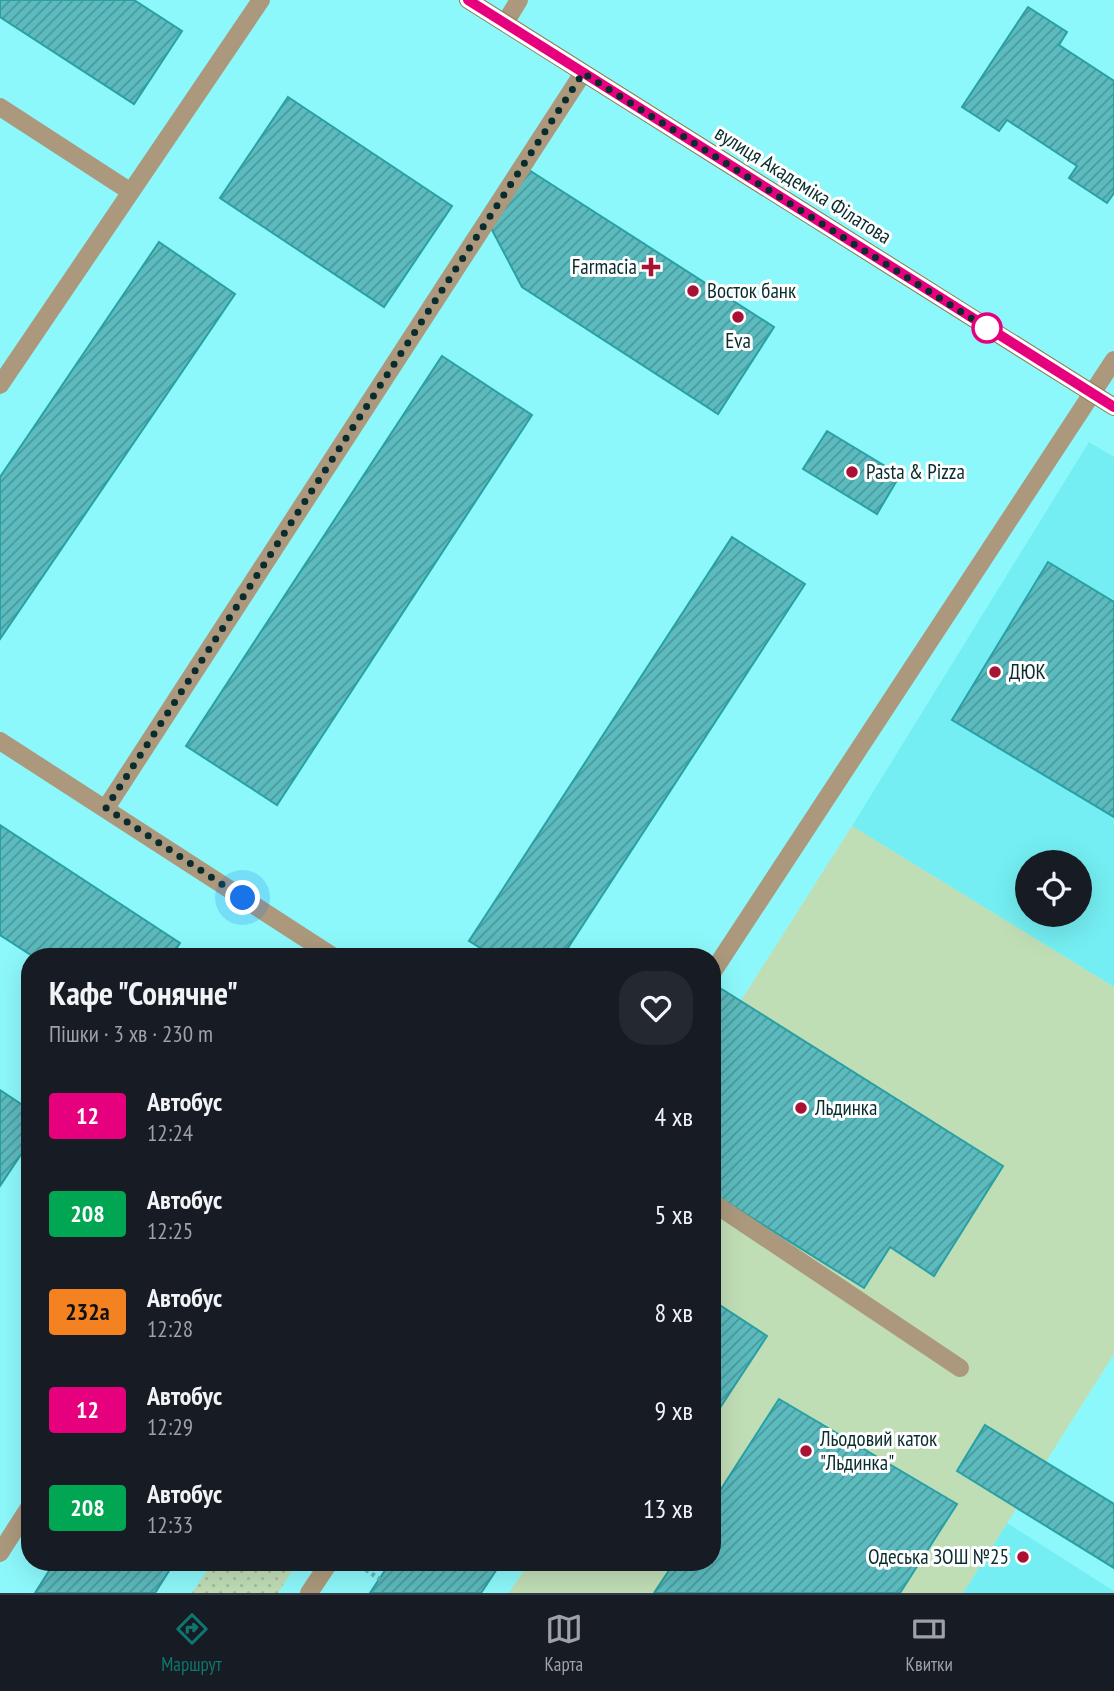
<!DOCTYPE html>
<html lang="uk">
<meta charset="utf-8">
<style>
:root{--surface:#171b24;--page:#242831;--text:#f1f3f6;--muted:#9ea1a6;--line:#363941;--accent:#0f766e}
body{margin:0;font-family:"PT Sans Narrow",sans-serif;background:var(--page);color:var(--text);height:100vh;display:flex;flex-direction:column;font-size:26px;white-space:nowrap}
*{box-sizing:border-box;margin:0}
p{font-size:23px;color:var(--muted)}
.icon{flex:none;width:38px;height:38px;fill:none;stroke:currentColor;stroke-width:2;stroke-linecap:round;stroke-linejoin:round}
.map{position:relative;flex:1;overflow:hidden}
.panel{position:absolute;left:21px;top:948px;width:700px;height:623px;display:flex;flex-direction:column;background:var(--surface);border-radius:28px;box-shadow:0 7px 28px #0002}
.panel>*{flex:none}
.badge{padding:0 14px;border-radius:5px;font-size:24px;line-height:46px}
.fabs{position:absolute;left:1015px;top:850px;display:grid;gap:14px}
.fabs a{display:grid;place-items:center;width:77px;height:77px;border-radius:50%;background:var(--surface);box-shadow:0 7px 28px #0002;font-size:35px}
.you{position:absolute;width:35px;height:35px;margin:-18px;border:5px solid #fff;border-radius:50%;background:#1a73e8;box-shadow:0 0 0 10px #1a73e833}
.map>.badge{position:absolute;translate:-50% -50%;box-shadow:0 0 0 4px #fff}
.round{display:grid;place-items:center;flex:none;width:74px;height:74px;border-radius:28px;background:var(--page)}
.headline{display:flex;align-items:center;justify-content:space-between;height:119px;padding:0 28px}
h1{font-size:33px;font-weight:600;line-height:52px}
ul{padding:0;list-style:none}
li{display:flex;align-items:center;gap:21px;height:98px;padding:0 28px}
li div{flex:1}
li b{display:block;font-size:26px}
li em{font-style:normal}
li .badge{min-width:77px;font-weight:700;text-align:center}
.menu{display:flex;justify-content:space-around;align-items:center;height:98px;border-top:2px solid var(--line);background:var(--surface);font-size:19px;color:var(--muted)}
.menu a{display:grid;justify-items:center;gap:4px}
.menu .on{color:var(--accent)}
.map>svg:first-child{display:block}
.built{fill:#74eef2;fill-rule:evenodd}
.green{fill:url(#green-dots)}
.pitch{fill:#c0deb6}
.building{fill:url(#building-hatch);stroke:#29a0a3;stroke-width:2}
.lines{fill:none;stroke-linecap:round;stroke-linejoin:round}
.path{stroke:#65babc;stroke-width:4.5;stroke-dasharray:3.5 3.5;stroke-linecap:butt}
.service{stroke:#ac997d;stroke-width:18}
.secondary{stroke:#91754b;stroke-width:18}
.line-casing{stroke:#fff;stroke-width:16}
.line{stroke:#e6007e;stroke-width:10}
.walk{stroke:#092d2e;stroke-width:7;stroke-dasharray:0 12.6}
.poi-dot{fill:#a91234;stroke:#fff;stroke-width:2.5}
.stop-dot{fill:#fff;stroke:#e6007e;stroke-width:3.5}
.labels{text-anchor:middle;stroke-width:6;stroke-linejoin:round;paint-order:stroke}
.street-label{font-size:21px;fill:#092d2e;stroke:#fff}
.poi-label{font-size:21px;fill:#092d2e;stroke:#fff;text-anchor:start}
</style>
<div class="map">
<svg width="1114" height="1593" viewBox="0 0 1114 1593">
<defs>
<pattern id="green-dots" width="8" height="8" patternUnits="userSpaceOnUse" patternTransform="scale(1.75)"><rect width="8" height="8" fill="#c0deb6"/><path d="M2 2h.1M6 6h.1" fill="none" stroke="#a4bf9d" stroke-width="1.8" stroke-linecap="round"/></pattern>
<pattern id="building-hatch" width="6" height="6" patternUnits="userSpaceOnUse" patternTransform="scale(1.75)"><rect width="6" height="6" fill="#5cbbbe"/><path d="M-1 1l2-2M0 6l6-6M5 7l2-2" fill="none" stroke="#4a989b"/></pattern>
</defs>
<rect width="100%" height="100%" fill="#8df8fb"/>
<path class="built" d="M1089 442 1114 457V987L852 826ZM1027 863H1080V915H1027Z
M1007 1523 1114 1591V1593H963Z"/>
<path class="green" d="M212 1563H297L278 1593H192Z"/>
<path class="pitch" d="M852 826 1114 987V1354L963 1593H509L529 1563H712V1046Z"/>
<path class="building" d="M0 0H134L182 31 134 104 0 17Z
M1028 7 1067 32 1059 45 1114 81V193L1107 203 1069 178 1077 166 1007 120 999 131 962 107Z
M288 97 452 206 384 307 220 198Z
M529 170 774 327 718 414 522 287 491 228Z
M159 242 235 294 0 639V477Z
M442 356 532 415 277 805 186 746Z
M827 431 900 475 877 514 803 469Z
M732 537 805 584 562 957H495L469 941Z
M1048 562 1114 602V817L952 720Z
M0 825 180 943 171 957H34L0 935Z
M720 988 1003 1166 934 1276 890 1247 864 1288 712 1193V1000Z
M0 1090 30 1110V1141L0 1186Z
M712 1300 767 1336 712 1420Z
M779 1399 957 1504 900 1593H654L674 1563H712V1503Z
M985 1425 1114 1504V1568L957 1471Z
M54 1563H174L155 1593H35Z
M390 1563H501L481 1593H370Z"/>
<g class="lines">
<path class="path" d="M360 1566 380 1579"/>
<path class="service" d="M505 23 519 0
M0 107 131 192
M0 385 261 0
M0 741 334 957
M106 808 583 73
M712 973 1114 360
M712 1202 960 1368
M0 1553 30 1506
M309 1593 329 1563"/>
<path class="secondary" d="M468 0 1114 407"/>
</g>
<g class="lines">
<g class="line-casing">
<path id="line" d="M468 0 1114 407"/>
</g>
<use href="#line" class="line"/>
<path class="walk" d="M243 898 106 808 583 73 987 328"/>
</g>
<g class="poi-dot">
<path d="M647.5 256.5h7v7h7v7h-7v7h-7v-7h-7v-7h7z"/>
<circle cx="693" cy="291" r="7"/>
<circle cx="738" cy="317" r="7"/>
<circle cx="852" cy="472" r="7"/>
<circle cx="995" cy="672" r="7"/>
<circle cx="801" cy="1108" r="7"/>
<circle cx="806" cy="1451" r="7"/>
<circle cx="1023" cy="1557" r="7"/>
</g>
<circle class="stop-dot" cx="987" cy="328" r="14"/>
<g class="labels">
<g class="street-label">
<text transform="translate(803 185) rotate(32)" y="7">вулиця Академіка Філатова</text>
</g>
<g class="poi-label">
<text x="637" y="274" text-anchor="end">Farmacia</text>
<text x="707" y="298">Восток банк</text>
<text x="738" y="348" text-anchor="middle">Eva</text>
<text x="866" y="479">Pasta &amp; Pizza</text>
<text x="1009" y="679">ДЮК</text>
<text x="815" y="1115">Льдинка</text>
<text x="820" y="1446">Льодовий каток<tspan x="820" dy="24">"Льдинка"</tspan></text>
<text x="1009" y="1564" text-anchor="end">Одеська ЗОШ №25</text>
</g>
</g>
</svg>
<div class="fabs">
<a><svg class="icon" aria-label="locate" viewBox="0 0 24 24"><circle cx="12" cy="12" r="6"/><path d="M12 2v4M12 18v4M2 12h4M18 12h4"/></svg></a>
</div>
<div class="you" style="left:243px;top:898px"></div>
<section class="panel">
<div class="headline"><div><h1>Кафе &quot;Сонячне&quot;</h1><p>Пішки · 3 хв · 230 m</p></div><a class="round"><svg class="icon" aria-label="heart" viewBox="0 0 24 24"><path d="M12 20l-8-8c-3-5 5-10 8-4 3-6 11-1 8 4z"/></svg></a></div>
<ul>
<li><span class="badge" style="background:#e6007e;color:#fff">12</span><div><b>Автобус</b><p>12:24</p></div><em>4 хв</em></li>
<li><span class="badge" style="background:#00a651;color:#fff">208</span><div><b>Автобус</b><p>12:25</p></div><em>5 хв</em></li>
<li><span class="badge" style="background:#f58220;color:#111">232а</span><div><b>Автобус</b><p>12:28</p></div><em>8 хв</em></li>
<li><span class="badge" style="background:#e6007e;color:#fff">12</span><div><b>Автобус</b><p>12:29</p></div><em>9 хв</em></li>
<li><span class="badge" style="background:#00a651;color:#fff">208</span><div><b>Автобус</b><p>12:33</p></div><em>13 хв</em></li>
</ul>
</section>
</div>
<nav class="menu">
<a class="on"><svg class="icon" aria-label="directions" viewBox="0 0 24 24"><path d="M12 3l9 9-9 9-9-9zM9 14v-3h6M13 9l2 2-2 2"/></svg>Маршрут</a>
<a><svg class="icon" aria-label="map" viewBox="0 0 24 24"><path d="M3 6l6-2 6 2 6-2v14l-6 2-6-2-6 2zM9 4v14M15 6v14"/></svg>Карта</a>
<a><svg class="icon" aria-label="tickets" viewBox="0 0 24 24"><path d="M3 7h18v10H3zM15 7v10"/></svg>Квитки</a>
</nav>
